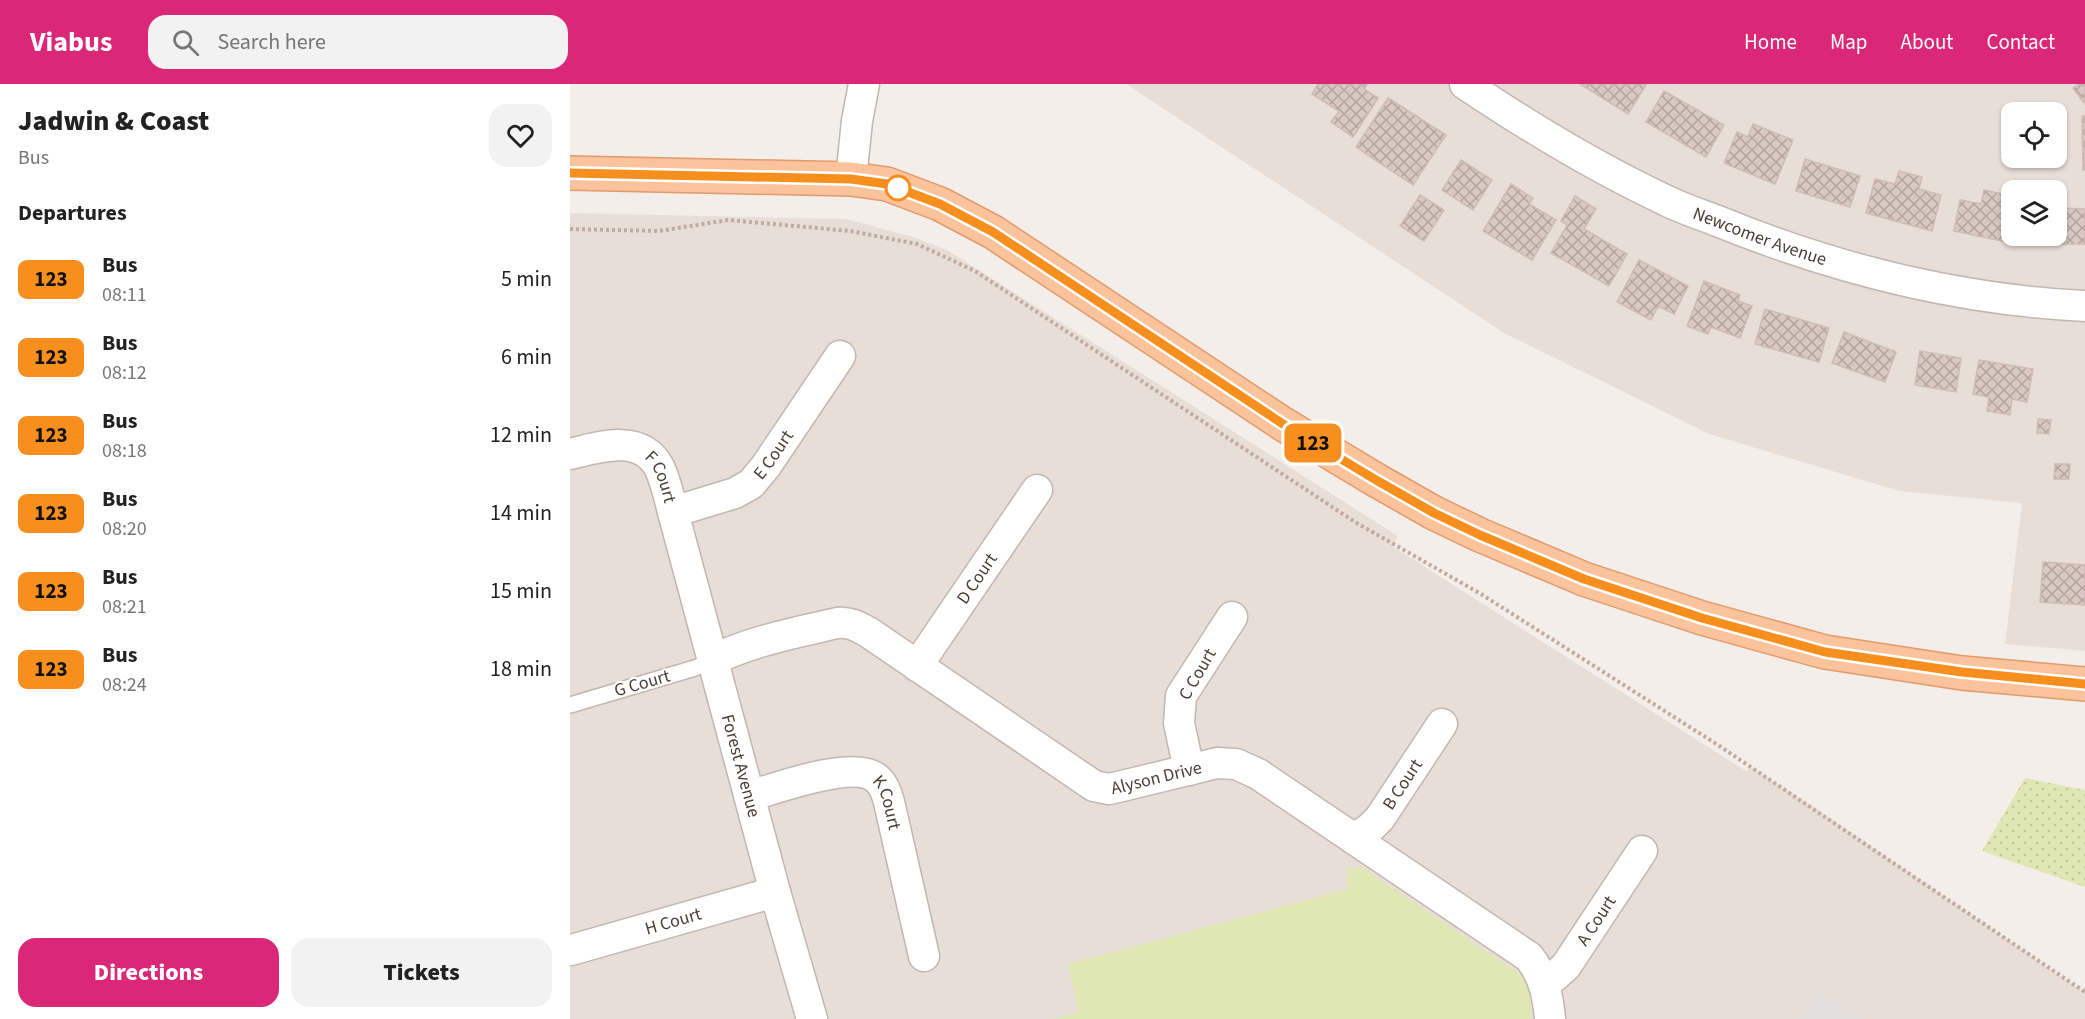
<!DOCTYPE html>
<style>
:root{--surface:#fff;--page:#f2f2f2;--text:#222;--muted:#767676;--accent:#db2777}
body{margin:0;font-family:"Source Sans 3",sans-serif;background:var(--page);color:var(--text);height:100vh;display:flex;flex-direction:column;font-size:22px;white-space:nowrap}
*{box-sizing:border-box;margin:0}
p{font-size:20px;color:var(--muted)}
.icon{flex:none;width:33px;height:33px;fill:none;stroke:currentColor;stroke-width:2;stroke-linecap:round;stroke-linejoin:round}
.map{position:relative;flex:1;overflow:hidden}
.side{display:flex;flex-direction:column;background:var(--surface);width:570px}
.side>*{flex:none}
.badge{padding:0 12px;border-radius:9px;font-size:21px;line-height:39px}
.tools{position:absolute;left:1431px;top:18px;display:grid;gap:12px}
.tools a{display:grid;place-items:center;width:66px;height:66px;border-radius:12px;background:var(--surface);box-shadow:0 2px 4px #0004;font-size:30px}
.map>.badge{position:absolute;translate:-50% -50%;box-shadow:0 0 0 3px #fff}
h2{padding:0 18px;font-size:22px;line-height:54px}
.round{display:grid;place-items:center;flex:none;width:63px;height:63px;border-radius:18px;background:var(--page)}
.summary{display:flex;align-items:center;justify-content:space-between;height:102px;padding:0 18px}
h1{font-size:28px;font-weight:800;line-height:45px}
.cta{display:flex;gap:12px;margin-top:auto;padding:12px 18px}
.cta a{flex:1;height:69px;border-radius:18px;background:var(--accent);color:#fff;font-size:24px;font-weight:800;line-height:69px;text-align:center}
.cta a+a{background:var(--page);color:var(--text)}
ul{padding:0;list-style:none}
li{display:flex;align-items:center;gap:18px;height:78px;padding:0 18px}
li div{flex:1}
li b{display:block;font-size:22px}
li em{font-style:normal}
li .badge{min-width:66px;font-weight:700;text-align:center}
header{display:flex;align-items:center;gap:36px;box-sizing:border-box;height:84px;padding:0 30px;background:var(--accent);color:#fff}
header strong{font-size:28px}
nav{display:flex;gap:33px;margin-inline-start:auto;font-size:21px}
.search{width:420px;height:54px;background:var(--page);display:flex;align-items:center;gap:15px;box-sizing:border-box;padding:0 21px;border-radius:18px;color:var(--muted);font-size:22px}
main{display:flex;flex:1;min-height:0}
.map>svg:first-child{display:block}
.residential{fill:#e8ded8;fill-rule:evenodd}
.park{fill:#dfe7b4}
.garden{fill:url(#garden-dots)}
.parking{fill:#e3dfde}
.building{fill:url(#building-cross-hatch);stroke:#d0bcb2;stroke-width:1.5}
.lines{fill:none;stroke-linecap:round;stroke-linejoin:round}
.lane-casing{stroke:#c3b6af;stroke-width:18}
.street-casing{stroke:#c3b6af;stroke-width:33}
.primary-casing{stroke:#e19a6b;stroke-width:36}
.path{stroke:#c1aa9e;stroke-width:4;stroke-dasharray:3 3;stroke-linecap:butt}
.lane{stroke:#fff;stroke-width:15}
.street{stroke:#fff;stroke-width:30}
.primary{stroke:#fbc39b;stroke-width:33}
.line-casing{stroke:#fff;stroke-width:14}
.line{stroke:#f78f1e;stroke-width:9}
.stop-dot{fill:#fff;stroke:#f78f1e;stroke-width:3}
.labels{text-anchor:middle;stroke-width:4.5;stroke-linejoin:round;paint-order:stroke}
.street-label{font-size:18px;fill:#483d38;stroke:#fff}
</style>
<header>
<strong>Viabus</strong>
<div class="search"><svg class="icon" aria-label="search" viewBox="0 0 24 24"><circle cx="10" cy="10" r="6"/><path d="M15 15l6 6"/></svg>Search here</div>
<nav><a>Home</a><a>Map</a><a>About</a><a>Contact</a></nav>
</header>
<main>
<section class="side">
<div class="summary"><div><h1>Jadwin &amp; Coast</h1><p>Bus</p></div><a class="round"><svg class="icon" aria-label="heart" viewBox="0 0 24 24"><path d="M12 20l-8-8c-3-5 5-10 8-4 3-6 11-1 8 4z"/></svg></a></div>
<h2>Departures</h2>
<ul>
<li><span class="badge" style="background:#f78f1e;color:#111">123</span><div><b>Bus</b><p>08:11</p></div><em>5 min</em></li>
<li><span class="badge" style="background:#f78f1e;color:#111">123</span><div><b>Bus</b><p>08:12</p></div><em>6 min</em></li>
<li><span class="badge" style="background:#f78f1e;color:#111">123</span><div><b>Bus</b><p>08:18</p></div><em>12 min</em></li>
<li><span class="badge" style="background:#f78f1e;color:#111">123</span><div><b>Bus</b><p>08:20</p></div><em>14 min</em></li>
<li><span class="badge" style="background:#f78f1e;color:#111">123</span><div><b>Bus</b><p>08:21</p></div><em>15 min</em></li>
<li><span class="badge" style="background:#f78f1e;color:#111">123</span><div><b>Bus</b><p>08:24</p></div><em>18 min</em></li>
</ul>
<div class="cta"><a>Directions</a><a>Tickets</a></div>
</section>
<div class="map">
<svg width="1515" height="935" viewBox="0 0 1515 935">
<defs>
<pattern id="garden-dots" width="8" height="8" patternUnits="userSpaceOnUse" patternTransform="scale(1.5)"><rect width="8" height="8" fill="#dfe7b4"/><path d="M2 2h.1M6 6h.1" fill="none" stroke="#c1c79c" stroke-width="1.8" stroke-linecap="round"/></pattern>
<pattern id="building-cross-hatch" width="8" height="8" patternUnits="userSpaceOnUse" patternTransform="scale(1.5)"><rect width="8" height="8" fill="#d9c9c2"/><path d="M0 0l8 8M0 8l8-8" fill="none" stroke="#b2a49f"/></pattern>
</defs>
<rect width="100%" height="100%" fill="#f4eeea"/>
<path class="residential" d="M556 0H1515V567L1435 560 1452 419 1329 407 1139 350 934 249ZM1442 28H1486V74H1442ZM1442 106H1486V152H1442Z
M0 129 276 135 343 153 377 166 828 452 822 462 1176 687 1182 684 1251 728 1515 909V935H0Z"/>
<path class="park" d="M790 782 960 897 961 935H482L509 928 498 880 777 805V786Z"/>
<path class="garden" d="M1455 694 1515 706V803L1412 767Z"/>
<path class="parking" d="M1248 907 1292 935H1230Z"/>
<path class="building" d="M748 0H797L794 5 808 14 783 53 761 38 769 27 742 10Z
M1010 0H1074L1076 1 1058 30Z
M1509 0H1515L1514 19 1503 4Z
M1094 7 1154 41 1136 73 1076 38Z
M818 14 876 51 843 101 786 63Z
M1512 32H1515V86H1513Z
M1183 40 1223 56 1205 100 1154 79 1167 48 1178 53Z
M1235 75 1290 92 1280 123 1226 107Z
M891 76 922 96 903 126 872 106Z
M1329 87 1352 93 1349 105 1371 111 1362 147 1296 129 1305 95 1325 100Z
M941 100 963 114 959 120 986 136 962 176 913 147Z
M1414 106 1442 112V135L1437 158 1384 147 1390 116 1411 120Z
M850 111 874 126 854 157 830 142Z
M1005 112 1026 125 1014 145 1057 170 1039 202 981 169 997 141 991 137Z
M1492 124 1515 125V160H1491Z
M1069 176 1118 202 1104 230 1088 222 1081 236 1047 218Z
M1134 197 1170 211 1168 217 1182 222 1170 254 1141 243 1138 250 1117 242Z
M1195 225 1259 244 1249 278 1185 260Z
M1274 248 1326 268 1315 298 1262 279Z
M1350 267 1391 274 1386 308 1345 301Z
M1409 276 1463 285 1457 318 1442 315 1440 331 1417 327 1419 313 1403 310Z
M1468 335 1481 336 1479 350 1467 349Z
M1485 380H1500L1499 395H1484Z
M1473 478 1515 481V521L1470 518Z"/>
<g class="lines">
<g class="lane-casing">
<path id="lane" d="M0 621 125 584 143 576"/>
</g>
<g class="street-casing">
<g id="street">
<path id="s1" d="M895 0C959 43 1025 83 1095 116 1113 125 1132 131 1150 138 1266 185 1389 216 1515 222"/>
<path d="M281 95 287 37 294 0"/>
<path id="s2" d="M0 370C28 363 71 349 89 383 96 397 99 413 103 428L205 808 242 935"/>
<path id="s3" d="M103 428 165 409 181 400 196 382 270 272"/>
<path id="s4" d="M143 576C181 557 225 549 267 539 280 538 287 542 298 548L524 702 539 705 548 703 647 679 666 680 688 690 959 873C974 892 978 912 980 935"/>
<path id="s5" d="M347 582 467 406"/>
<path d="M619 686 609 639 611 612 662 533"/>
<path id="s6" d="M180 712C206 704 284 676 306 694 314 700 317 710 319 718L354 872"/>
<path id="s7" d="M784 755 800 744 810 734 872 640"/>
<path id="s8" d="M1 866 205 808"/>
<path id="s9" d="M974 898 985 892 996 882 1072 767"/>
</g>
</g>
<g class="primary-casing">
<path id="primary" d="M0 89 281 95 317 100 370 120 423 148 713 340 806 396 864 429 910 451 1014 495 1132 534 1255 568 1392 589 1515 600"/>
</g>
<path class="path" d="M0 145 89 147 158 136 280 147 347 160 405 187 785 438 911 510 1148 661 1515 908"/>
<use href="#lane" class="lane"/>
<use href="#street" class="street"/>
<use href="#primary" class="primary"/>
</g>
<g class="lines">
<g class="line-casing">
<path id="line" d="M0 89 281 95 317 100 370 120 423 148 713 340 806 396 864 429 910 451 1014 495 1132 534 1255 568 1392 588 1515 600"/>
</g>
<use href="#line" class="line"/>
</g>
<circle class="stop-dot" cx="328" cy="104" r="12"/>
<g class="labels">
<g class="street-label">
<text dy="6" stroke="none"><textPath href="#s1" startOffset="333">Newcomer Avenue</textPath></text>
<text dy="6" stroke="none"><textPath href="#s3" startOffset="120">E Court</textPath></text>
<text dy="6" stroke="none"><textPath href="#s2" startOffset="108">F Court</textPath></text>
<text dy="6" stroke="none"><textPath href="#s5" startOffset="106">D Court</textPath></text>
<text transform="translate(627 590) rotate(-60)" y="6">C Court</text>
<text transform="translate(72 599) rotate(-16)" y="6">G Court</text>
<text dy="6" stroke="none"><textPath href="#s2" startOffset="408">Forest Avenue</textPath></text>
<text dy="6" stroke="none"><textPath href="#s4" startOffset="500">Alyson Drive</textPath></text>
<text dy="6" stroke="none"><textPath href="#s7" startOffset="74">B Court</textPath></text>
<text dy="6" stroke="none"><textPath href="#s6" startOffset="158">K Court</textPath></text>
<text dy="6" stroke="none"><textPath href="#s9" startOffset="82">A Court</textPath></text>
<text dy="6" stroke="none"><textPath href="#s8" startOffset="106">H Court</textPath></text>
</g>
</g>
</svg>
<div class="tools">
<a><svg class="icon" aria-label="locate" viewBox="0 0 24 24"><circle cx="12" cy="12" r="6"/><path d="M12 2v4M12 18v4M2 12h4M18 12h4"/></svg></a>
<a><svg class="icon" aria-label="layers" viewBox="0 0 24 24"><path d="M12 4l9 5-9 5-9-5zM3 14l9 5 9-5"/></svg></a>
</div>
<b class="badge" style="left:743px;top:359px;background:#f78f1e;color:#111">123</b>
</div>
</main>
